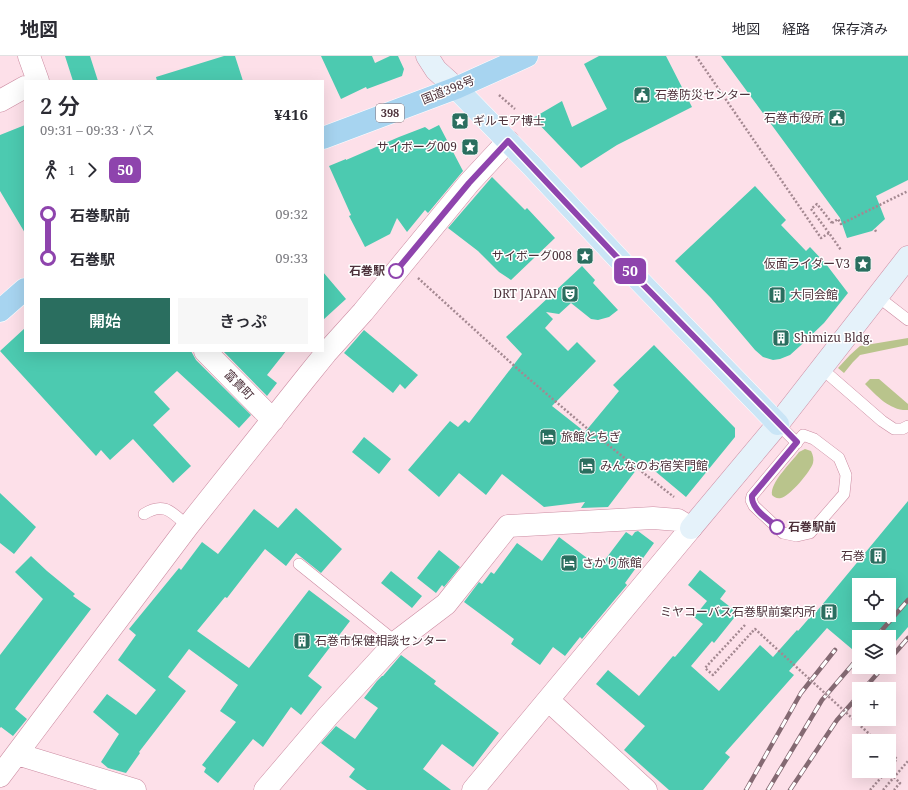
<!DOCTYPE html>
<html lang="ja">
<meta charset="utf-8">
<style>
:root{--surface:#fff;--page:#f7f7f7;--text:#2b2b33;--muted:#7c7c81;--line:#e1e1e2;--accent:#2a6e5f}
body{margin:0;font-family:"Noto Serif","Noto Sans JP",serif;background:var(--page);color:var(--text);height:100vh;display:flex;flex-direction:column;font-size:15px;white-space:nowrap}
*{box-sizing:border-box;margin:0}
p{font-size:13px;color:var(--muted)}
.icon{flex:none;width:22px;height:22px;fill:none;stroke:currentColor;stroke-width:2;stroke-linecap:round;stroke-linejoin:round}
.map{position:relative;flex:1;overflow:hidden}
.details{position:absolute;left:24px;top:24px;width:300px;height:272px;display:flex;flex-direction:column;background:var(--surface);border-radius:0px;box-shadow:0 4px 16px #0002}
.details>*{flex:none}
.badge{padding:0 8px;border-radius:6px;font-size:14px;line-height:26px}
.controls{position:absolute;left:852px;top:522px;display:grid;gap:8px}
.controls a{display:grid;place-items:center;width:44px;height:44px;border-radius:0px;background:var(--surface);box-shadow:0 4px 16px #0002;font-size:20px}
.map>.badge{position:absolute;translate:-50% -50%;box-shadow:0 0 0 2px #fff}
.legs{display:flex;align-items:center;gap:6px;height:44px;padding:0 16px;font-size:13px}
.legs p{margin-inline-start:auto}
.head{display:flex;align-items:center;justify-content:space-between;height:68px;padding:0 16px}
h1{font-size:22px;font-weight:600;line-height:30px}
.cta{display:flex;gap:8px;margin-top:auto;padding:8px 16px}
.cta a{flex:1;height:46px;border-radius:0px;background:var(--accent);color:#fff;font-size:16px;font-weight:600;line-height:46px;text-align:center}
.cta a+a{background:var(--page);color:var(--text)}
ul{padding:0 16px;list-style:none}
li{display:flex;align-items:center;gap:14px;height:44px;font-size:15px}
li i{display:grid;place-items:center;width:6px;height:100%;margin:0 5px;background:currentColor}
li i::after{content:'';width:10px;height:10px;margin:-5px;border:3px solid;border-radius:50%;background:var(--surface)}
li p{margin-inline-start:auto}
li:first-child i{background:linear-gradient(#0000 50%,currentColor 0)}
li:last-child i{background:linear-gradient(currentColor 50%,#0000 0)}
header{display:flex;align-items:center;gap:24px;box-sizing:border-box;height:56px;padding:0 20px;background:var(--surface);border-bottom:1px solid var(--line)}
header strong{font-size:19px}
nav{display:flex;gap:22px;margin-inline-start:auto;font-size:14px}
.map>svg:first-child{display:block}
.green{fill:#b9c48c}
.building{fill:#4ccab0;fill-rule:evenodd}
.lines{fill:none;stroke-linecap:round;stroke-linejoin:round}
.lane-casing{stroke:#cc8ca2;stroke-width:12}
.street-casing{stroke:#cc8ca2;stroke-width:23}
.secondary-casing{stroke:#cc8ca2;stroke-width:23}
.primary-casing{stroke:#fff;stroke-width:23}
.highway-casing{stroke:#fff;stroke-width:23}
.path{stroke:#a48891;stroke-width:2.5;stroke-dasharray:2 2;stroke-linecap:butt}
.lane{stroke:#fff;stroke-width:11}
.street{stroke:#fff;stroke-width:22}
.secondary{stroke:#e5f2fa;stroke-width:22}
.primary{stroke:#cae5f6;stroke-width:22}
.highway{stroke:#a7d4f0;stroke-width:22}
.rail-casing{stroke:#846972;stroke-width:4.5}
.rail{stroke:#fff;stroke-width:3;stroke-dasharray:9;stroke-linecap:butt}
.path-bridge{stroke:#a48891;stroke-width:2.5;stroke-dasharray:2 2;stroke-linecap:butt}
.line-1-casing{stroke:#fff;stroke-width:9}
.line-1{stroke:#8e44ad;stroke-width:6}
.stop-1-dot{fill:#fff;stroke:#8e44ad;stroke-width:2}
.labels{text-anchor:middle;stroke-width:3;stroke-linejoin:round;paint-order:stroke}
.shield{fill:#fff;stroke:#827076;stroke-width:1}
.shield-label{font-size:11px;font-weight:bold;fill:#4d323b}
.street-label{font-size:12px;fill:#4d323b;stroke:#fff}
.poi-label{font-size:12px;fill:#4d323b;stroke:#fff;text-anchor:start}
.stop-label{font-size:12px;font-weight:bold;fill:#4d323b;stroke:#fff;text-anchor:end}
</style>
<header>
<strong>地図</strong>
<nav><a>地図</a><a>経路</a><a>保存済み</a></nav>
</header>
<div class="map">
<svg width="908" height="734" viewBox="0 0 908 734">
<rect width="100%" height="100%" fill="#fde0e9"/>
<path class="green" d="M908 282V289L860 299 853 306 844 317 838 312 850 299 860 290Z
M870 323H879L908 348V354C890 355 877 340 865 328Z
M805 393 811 395C813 399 814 403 813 407 811 415 789 441 781 442 777 443 774 441 772 439 770 426 792 406 799 396Z"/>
<path class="building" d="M65 0H90L98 25H73Z
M224 0H235L243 25H157L156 21Z
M321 0H372L375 7 390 0H398L404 13 402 20 367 33 366 31 341 43Z
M599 0H666L692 51 617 89 581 112 533 62 562 45 572 71 607 53 584 8Z
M721 0H908V124L876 140 885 163 872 175 847 182 840 162Z
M25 69V177L0 135V79Z
M439 69 463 115 428 157 425 154 407 176 397 162 390 178 365 191 349 160 351 159 329 110 346 103V104L399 81 425 71 429 74Z
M492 121 525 154 527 152 555 182 511 224 499 216 478 195 448 172Z
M755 130 786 164 781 169 806 195 810 191 826 208 848 237 824 267 800 290 790 299 780 303 773 304 763 301 755 294 711 242 675 205Z
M582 210 595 224 593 227 618 254 609 261 598 264 591 263 571 247 559 258 546 256 553 263 545 272 568 295 577 286 596 305 552 350 585 376 619 335 613 329 654 289 735 372V381L686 441 643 405 608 451 581 452 585 446 544 451 502 418 486 439 459 417 439 441 408 414 450 365 458 371 465 364 469 367 522 298 506 281Z
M323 216 346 243 323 264Z
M25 272V295H191L196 304 251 359 239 372 177 315 154 336 170 353 153 369 191 410 173 427 133 383 110 404 101 394 96 400 0 295Z
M364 274 418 319 405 333 400 328 393 337 344 297Z
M223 295H286L267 319 277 327 267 340Z
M364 381 391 403 379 418 352 396Z
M0 437 36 471 14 498 0 487Z
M908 445V571L889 593V581H859V599L827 572 789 615 794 619 725 697 730 701 703 734H669L624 694 645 670 596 628 608 614 639 640 673 600 675 601 703 568 694 561 707 545 688 529 700 514 726 535 720 543 738 557 714 587 712 585 691 610 719 635 760 589 773 601 797 574 798 575 811 560 812 561ZM859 529H889V559H859Z
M296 452 342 493 321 517 296 497 286 510 265 493 227 542 225 541 197 575 249 612 309 534 350 565 308 620 322 631 301 659 291 651 263 691 253 683 218 727 204 716 206 712 202 709 236 666 220 655 238 629 189 593 168 621 186 635 139 696 140 697 126 717 108 712 101 706 119 678 93 656 107 638 136 659 156 634 118 604 136 579 129 573 179 512 181 514 202 486 218 498 254 453 278 472Z
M638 475 654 487 625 527 627 529 616 542 582 583 580 581 565 600 553 591 540 609 511 588 514 583 464 546 479 526 482 528 491 516 494 518 517 487 542 505 559 481 599 511 601 509 626 476 632 480 635 476Z
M439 494 460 511 444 531 442 529 436 537 417 522Z
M31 500 47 515 75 538 73 540 91 553 15 653 27 663 13 680 1 671 0 672V599L43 543 15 516Z
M391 515 422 540 412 552 381 527Z
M401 599 436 625 434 628 499 677 473 711 442 688 423 713 451 734H367L349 721 355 713 321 687 336 670 355 683 378 652 364 642 377 625 382 620H383Z"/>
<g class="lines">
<g class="lane-casing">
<path id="lane" d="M877 240 908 264
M821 312 882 365 894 373H902L908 370
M778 368 797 387
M803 379 814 383 839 402 846 419 844 438 810 477 797 480 783 477 754 450 751 444 752 440Z
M144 458C165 445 172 457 188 470
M299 508 396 586"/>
</g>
<g class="street-casing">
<path id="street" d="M29 0 38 25
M0 45 25 31
M205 295 273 364
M548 644 646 734
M17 698 135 734
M0 720 188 470 305 323 326 297 363 256 469 127 508 85
M265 734 328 660 396 586 446 548 508 470 653 462 678 464 691 472 473 734"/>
</g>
<g class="secondary-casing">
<path id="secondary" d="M427 0 436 14 456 32
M691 472 778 368 908 201"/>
</g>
<g class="primary-casing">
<path id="primary" d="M456 32 531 109 629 214 778 368"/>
</g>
<g class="highway-casing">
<path id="highway" d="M323 82 456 32 527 0
M0 255 25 233"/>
</g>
<path class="path" d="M696 0 821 182 829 177 841 194
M499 39 515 53
M875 174 877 177
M829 177 811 153 817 148 832 167
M418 222 521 316 589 374 674 441
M745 569 705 612 713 619 752 576
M889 696 897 703 889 712
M894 721 900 727 894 734
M870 734 887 715
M883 734 908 705"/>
<use href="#lane" class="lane"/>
<use href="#street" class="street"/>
<use href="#secondary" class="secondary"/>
<use href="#primary" class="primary"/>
<use href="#highway" class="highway"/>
<g class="rail-casing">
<path id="rail" d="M876 581 908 544
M889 604 908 582
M864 633 883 611
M746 734 801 637 835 594
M768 734 822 644 859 601
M790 734 837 664 859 639"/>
</g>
<use href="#rail" class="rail"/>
<path class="path-bridge" d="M832 167 838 163 841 168 908 135
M752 576 755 573 877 685"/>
</g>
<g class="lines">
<g class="line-1-casing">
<path id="line-1" d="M396 215 469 127 508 85 629 214 797 386 752 440C751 453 768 463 777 471"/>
</g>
<use href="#line-1" class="line-1"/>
</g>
<defs>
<g id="civic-square" transform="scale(0.9)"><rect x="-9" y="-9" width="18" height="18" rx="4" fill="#2a6e5f" stroke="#fff"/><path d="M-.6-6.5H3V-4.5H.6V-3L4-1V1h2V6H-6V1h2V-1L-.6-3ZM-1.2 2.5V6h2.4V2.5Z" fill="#fff"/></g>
<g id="sight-square" transform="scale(0.9)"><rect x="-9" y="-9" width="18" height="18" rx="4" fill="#2a6e5f" stroke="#fff"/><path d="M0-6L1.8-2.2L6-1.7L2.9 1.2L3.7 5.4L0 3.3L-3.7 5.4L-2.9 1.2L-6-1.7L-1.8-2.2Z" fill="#fff"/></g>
<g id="theatre-square" transform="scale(0.9)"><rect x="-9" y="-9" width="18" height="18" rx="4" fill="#2a6e5f" stroke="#fff"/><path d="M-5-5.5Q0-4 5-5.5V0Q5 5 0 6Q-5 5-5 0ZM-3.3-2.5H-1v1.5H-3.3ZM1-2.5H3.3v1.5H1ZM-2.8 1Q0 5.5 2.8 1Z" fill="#fff"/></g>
<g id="building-square" transform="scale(0.9)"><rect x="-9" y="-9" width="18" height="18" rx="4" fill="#2a6e5f" stroke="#fff"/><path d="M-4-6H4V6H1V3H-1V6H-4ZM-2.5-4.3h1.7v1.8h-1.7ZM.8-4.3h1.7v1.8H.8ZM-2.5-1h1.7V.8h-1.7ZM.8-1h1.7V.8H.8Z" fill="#fff"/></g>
<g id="hotel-square" transform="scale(0.9)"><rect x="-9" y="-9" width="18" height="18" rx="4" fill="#2a6e5f" stroke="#fff"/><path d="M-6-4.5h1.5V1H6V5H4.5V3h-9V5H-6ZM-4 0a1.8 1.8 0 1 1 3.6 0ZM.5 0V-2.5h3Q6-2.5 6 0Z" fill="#fff"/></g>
</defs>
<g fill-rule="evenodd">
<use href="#civic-square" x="642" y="39"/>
<use href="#civic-square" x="837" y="62"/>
<use href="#sight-square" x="460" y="65"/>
<use href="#sight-square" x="470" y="91"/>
<use href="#sight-square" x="585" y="200"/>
<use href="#sight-square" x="863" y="208"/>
<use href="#theatre-square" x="570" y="238"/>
<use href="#building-square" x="777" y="239"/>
<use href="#building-square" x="781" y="282"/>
<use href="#hotel-square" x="548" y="381"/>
<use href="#hotel-square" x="587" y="410"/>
<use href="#building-square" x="878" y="500"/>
<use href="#hotel-square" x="569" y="507"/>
<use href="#building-square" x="829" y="556"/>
<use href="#building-square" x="302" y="585"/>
</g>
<g class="stop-1-dot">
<circle cx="396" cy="215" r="7"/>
<circle cx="777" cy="471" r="7"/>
</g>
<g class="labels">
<rect class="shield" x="376" y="48" width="28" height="18" rx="3"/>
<g class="shield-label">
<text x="390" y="61">398</text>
</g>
<g class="street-label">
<text transform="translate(448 34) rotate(-22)" y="4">国道398号</text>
<text transform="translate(239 329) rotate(46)" y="4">富貴町</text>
</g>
<g class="poi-label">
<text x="655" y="43">石巻防災センター</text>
<text x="824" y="66" text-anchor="end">石巻市役所</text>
<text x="473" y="69">ギルモア博士</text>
<text x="457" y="95" text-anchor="end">サイボーグ009</text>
<text x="572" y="204" text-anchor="end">サイボーグ008</text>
<text x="850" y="212" text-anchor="end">仮面ライダーV3</text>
<text x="557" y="242" text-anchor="end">DRT JAPAN</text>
<text x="790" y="243">大同会館</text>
<text x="794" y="286">Shimizu Bldg.</text>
<text x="561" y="385">旅館とちぎ</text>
<text x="600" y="414">みんなのお宿笑門館</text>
<text x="865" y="504" text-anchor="end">石巻</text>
<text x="582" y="511">さかり旅館</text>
<text x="816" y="560" text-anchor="end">ミヤコーバス石巻駅前案内所</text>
<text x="315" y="589">石巻市保健相談センター</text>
</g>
<g class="stop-label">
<text x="385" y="219">石巻駅</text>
<text x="788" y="475" text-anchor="start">石巻駅前</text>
</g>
</g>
</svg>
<div class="controls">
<a><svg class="icon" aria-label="locate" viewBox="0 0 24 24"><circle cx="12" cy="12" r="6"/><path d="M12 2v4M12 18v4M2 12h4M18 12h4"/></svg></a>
<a><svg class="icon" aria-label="layers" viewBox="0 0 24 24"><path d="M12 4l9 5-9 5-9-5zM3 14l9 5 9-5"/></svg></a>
<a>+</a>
<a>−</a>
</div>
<b class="badge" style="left:630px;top:215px;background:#8e44ad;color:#fff">50</b>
<section class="details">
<div class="head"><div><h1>2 分</h1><p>09:31 – 09:33 · バス</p></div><b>¥416</b></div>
<div class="legs"><svg class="icon" aria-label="walk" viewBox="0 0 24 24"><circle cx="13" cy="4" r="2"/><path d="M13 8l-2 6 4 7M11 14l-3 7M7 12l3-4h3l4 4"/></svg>1<svg class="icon" aria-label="forward" viewBox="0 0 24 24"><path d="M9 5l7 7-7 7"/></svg><b class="badge" style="background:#8e44ad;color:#fff">50</b></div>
<ul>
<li><i style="color:#8e44ad"></i><b>石巻駅前</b><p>09:32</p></li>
<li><i style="color:#8e44ad"></i><b>石巻駅</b><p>09:33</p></li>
</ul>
<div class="cta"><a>開始</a><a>きっぷ</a></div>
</section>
</div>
